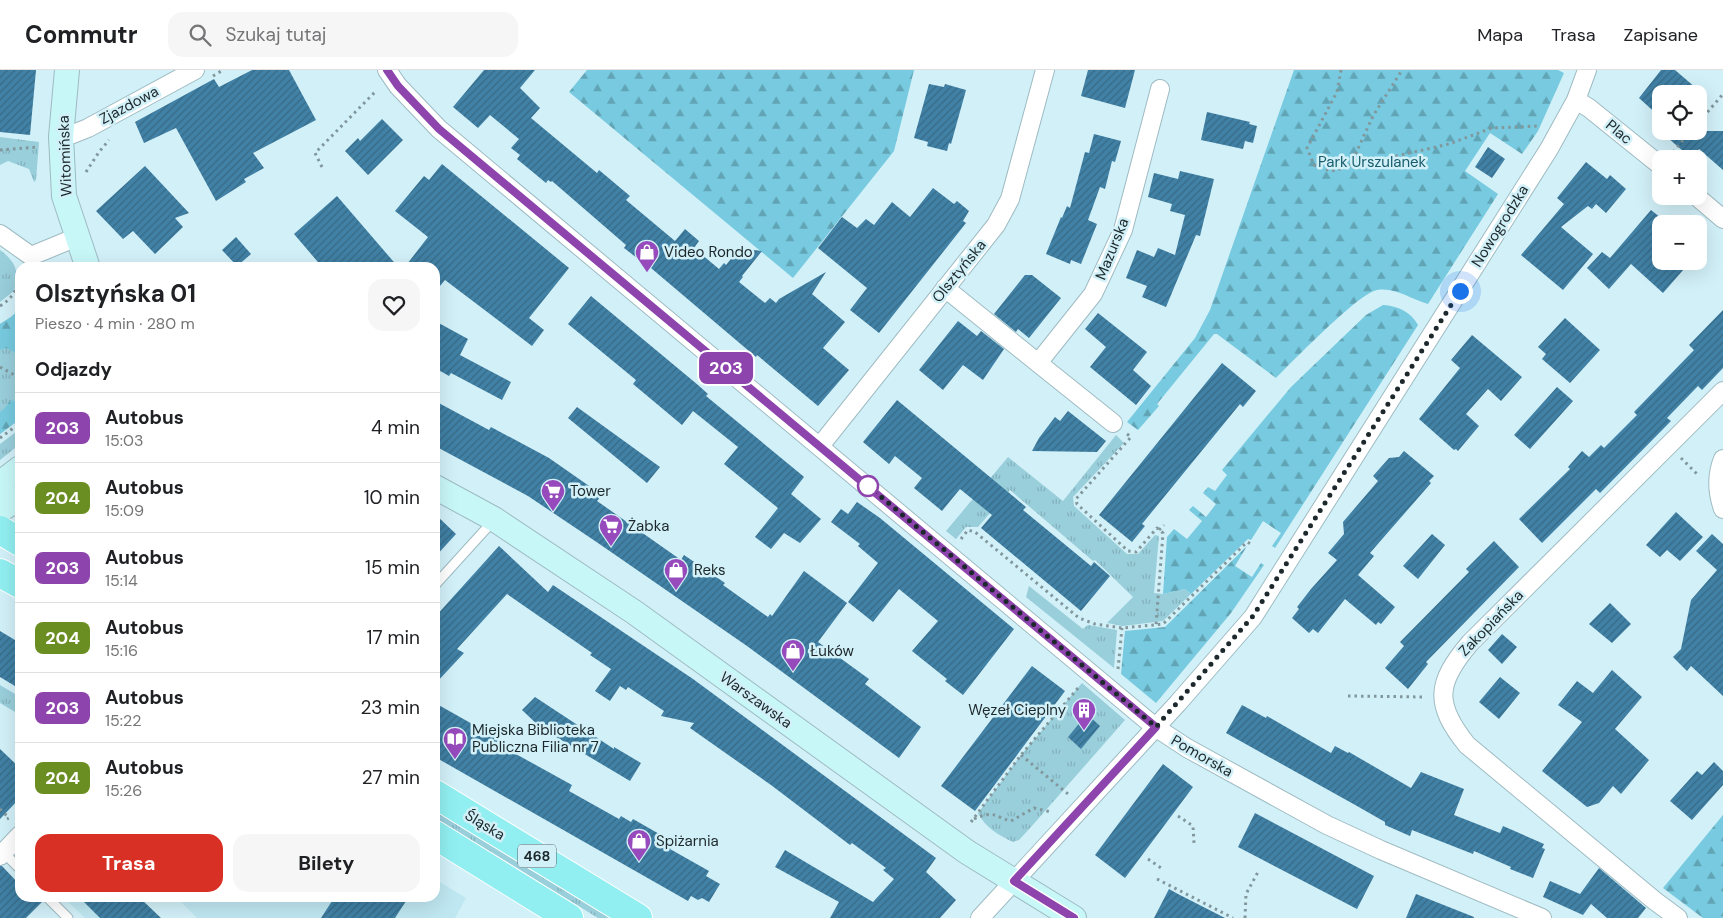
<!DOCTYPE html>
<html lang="pl">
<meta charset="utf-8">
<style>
:root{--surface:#fff;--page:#f6f6f6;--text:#202124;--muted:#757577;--line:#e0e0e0;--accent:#d93025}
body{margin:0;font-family:"DM Sans",sans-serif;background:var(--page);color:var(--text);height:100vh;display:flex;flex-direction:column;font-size:19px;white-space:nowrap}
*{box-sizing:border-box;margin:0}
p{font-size:16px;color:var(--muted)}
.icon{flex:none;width:28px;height:28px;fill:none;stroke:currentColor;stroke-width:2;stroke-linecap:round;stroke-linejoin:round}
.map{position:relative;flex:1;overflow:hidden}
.details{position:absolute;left:15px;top:192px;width:425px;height:640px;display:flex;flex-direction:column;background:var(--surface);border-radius:15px;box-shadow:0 5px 20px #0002}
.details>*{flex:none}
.badge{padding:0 10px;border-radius:8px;font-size:18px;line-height:32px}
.controls{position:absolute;left:1652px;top:15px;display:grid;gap:10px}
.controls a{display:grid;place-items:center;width:55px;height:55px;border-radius:10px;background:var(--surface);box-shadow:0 5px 20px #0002;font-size:25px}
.you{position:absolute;width:25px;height:25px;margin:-12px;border:4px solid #fff;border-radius:50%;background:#1a73e8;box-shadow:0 0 0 8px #1a73e833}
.map>.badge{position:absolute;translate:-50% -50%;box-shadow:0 0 0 2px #fff}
h2{padding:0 20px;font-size:19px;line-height:45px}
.round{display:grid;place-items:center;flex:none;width:52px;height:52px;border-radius:15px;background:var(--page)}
.head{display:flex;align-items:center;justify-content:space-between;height:85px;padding:0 20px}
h1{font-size:24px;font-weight:700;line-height:38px}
.action{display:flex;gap:10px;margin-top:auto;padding:10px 20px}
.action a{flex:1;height:58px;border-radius:15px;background:var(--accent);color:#fff;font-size:20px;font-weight:700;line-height:58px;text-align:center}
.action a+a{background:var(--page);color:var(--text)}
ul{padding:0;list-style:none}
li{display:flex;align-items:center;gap:15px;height:70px;padding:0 20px;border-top:1px solid var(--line)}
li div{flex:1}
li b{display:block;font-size:19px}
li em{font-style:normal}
li .badge{min-width:55px;font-weight:700;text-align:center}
header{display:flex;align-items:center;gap:30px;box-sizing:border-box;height:70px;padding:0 25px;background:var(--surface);border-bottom:1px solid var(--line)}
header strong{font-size:24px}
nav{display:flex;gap:28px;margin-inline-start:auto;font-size:18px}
.search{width:350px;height:45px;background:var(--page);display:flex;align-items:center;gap:12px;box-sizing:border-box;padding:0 18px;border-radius:15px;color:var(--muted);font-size:19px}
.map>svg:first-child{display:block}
.built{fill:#bfe7f1}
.grass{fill:url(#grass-tufts)}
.forest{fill:url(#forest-firs)}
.building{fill:url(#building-hatch)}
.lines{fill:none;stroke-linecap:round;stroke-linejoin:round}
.lane-casing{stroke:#9ebbc2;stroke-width:11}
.street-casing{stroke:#9ebbc2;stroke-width:20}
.secondary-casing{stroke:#9ebbc2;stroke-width:26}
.primary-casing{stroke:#fff;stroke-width:30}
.path{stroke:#81979c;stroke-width:3;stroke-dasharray:2.5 4;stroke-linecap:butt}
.lane{stroke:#fff;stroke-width:9}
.street{stroke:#fff;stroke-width:18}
.secondary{stroke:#c8f7f8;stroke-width:24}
.primary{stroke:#91eff1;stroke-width:28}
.line-casing{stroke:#fff;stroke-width:11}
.line{stroke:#8e44ad;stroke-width:8}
.walk{stroke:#1c282b;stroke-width:5;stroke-dasharray:0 9}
.stop-dot{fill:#fff;stroke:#8e44ad;stroke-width:2.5}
.labels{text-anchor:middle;stroke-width:5;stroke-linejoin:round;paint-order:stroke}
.shield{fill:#d2f0f8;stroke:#536468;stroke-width:1}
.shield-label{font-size:14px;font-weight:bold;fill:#1c282b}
.street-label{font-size:15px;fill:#1c282b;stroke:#d2f0f8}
.park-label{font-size:15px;fill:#175c6b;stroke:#d2f0f8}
.poi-label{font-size:15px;fill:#1c282b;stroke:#d2f0f8;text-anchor:start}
</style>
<header>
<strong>Commutr</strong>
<div class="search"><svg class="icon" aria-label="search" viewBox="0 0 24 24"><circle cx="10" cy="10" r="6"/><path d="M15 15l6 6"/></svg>Szukaj tutaj</div>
<nav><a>Mapa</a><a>Trasa</a><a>Zapisane</a></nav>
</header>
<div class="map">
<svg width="1723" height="848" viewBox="0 0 1723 848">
<defs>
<pattern id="grass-tufts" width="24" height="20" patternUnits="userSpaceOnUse" patternTransform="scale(1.25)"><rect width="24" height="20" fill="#99cedb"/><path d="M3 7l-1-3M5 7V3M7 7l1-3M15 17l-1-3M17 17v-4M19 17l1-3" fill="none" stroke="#83b1bc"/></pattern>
<pattern id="forest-firs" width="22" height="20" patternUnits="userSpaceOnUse" patternTransform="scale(1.25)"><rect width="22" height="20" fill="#77cadf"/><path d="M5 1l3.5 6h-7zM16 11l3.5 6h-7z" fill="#61a4b5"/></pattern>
<pattern id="building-hatch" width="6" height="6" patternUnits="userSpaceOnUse" patternTransform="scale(1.25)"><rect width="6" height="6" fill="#4181a5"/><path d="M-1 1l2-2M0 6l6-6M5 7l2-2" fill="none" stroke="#366a87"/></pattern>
</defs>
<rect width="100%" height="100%" fill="#d2f0f8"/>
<path class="built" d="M435 809 466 828 455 848H197L177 828H435Z
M64 828H137L139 829 140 828 155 843 157 848H85Z"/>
<path class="grass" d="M0 67 39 72 36 110 34 112 29 99 8 91 0 95Z
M0 180C16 192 20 202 14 221L0 232Z
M20 239V349L0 364V254L11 247Z
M20 359V374L0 390V374Z
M1116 365 1124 373 1073 427 1074 436 1127 484H1138L1155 465 1159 466 1154 523 1163 524 1185 519 1191 524 1163 551 1123 556 1107 553 1133 527 1095 490 1093 491 1010 420 978 457H966L956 469 946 461 1008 387 1063 431Z
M1029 516 1083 559 1088 555 1117 560 1114 598 1026 527Z
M1082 613 1125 650 1031 757 1019 770 1013 772C998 765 985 757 978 743L1021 685Z
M0 615 20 627V645L0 633Z
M435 739 614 848H598L435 748Z"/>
<path class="forest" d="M587 0H914L894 81 793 208 569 22Z
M1294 0H1558L1564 3 1538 61 1522 84 1490 63 1465 101 1498 124 1428 234C1410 229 1396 217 1377 220 1360 222 1292 292 1276 308L1217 264H1214L1157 334 1159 336 1138 360 1127 352 1195 268 1210 240Z
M1383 235C1398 236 1411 242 1418 255L1275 478 1272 476 1281 463 1263 451 1251 470 1248 469 1191 524 1185 519 1163 524 1167 467 1174 459 1187 469 1202 451 1189 440 1193 436 1206 447 1216 434 1203 423 1208 417 1215 421 1227 405 1222 400 1291 317 1366 245Z
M20 239V289C17 283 13 281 6 278L0 280V254L11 247Z
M11 330 20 334V349L0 364V342L4 339Z
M1247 476 1235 496 1252 507 1261 493 1264 495 1231 543 1156 633 1121 604 1125 561 1165 557Z
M1723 745V848H1703L1663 818Z"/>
<path class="building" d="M0 0H36L30 65 0 62Z
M252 0H289L316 50 253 83 264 98 244 109 246 112 216 131 176 58 144 73 135 52 214 9 219 17Z
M484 0H535L520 18 540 38 531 48 597 103 599 100 630 126 626 130 675 171 685 159 699 171 694 178 719 199 724 193 726 195 742 175 746 179 762 181 742 206 743 207 739 212 765 233 770 228 776 233 779 229 826 202 812 224 845 252 823 278 849 300 818 336 757 285 756 287 638 187 637 188 624 178 626 175 552 111 551 112 548 110 546 113 517 89 520 85 511 78 519 69 490 45 478 58 453 37Z
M1088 0H1135L1125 38 1081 26Z
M1661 0H1675L1703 24H1661V48L1639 28Z
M929 14 944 17 945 14 966 20 951 74 949 73 947 81 927 76 928 72 914 68Z
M1207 42 1250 52 1249 54 1257 56 1253 73 1245 71 1243 79 1201 70Z
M382 49 403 70 368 105 345 81 358 68 360 71Z
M1660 61H1723V100L1699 79 1691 88Z
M1094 64 1121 71 1115 92 1112 91 1105 119 1100 117 1088 150 1097 154 1081 194 1071 190 1070 194 1046 184 1061 147 1062 148 1067 136 1070 138 1085 82 1089 83Z
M1488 77 1505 89 1492 108 1475 97Z
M1586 92 1607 109 1610 105 1626 119 1606 143 1596 134 1592 139 1588 136 1561 157 1593 184 1563 220 1521 185 1564 134 1557 128Z
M442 94 569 198 529 248 544 260 532 276 445 210 435 222V198H404L428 167 395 141 424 106 429 110Z
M145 96 189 143 175 148 183 157 155 184 133 161 123 169 96 141Z
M1180 101 1214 109 1200 166 1196 165 1166 237 1142 227 1147 216 1126 208 1137 180 1154 187 1158 178 1175 185 1185 145 1170 141 1172 134 1148 127 1154 103 1178 109Z
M933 118 954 134 957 131 969 141 963 151 966 153 879 263 850 240 867 218 818 178 842 147 857 158 866 149 874 155 892 132 910 147Z
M337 126 399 198H323L294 164Z
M1651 140 1661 148V191H1691L1663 223 1631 194 1609 219 1587 198 1602 182 1610 188Z
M236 167 251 184 237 196 222 180Z
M1025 205H1032L1061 228 1029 268 1018 259 1016 262 994 244Z
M591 226 698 315 708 324 706 326 803 406 804 407 791 424 821 449 800 473 784 463 771 479 755 467 778 438 724 394 738 377 693 341 682 355 633 314 636 310 568 254Z
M1723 240V298L1702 320 1698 316 1667 348 1671 351 1600 423 1596 419 1542 473 1519 449 1570 399 1568 397 1582 381 1589 387 1601 375 1604 378 1637 345 1634 342 1694 280 1689 275Z
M1098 243 1147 282 1133 300 1151 316 1136 335 1090 297 1106 277 1085 259Z
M1565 248 1600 280 1570 313 1542 289 1546 284 1538 277Z
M435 251 468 269 460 285 511 312 502 330 451 303 449 306 435 298Z
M958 251 977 266 981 261 1004 279 983 310 963 295 943 320 919 300Z
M1472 265 1522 307 1501 331 1488 319 1466 344 1479 356 1458 381 1456 379 1454 380 1419 349 1460 298 1451 290Z
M1222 293 1256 321 1243 337 1240 334 1142 454 1145 456 1132 472 1099 445Z
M1557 317 1573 331 1530 379 1514 365Z
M897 330 1026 437 1023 440 1091 496 1094 492 1110 506 1081 541 981 458 992 445 960 419 942 441 914 418 922 408 895 386 889 394 863 372Z
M435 331 489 360 491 357 549 388 602 425 597 431 681 490 684 485 725 513 723 515 768 547 770 544 772 546 804 501 847 533 818 572 869 609 865 614 921 657 899 688 747 576 598 473 528 426 435 376Z
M577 337 660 397 647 413 568 348Z
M1068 341 1106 371 1097 382 1032 381 1039 368 1055 347 1060 351Z
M1404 381 1434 406 1429 411 1431 413 1370 483 1374 486 1358 505 1395 537 1381 554 1378 552 1376 555 1345 529 1318 563 1313 559 1309 563 1292 548 1299 539 1297 537 1311 519 1337 490 1328 483 1344 464 1343 452 1378 411 1373 406 1389 388 1399 387Z
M857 432 880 448 1014 559 963 625 945 611 947 609 912 581 938 551 899 519 873 552 848 532 878 493 858 476 860 474 831 452 841 439 848 444Z
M1676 442 1703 467 1680 491 1667 480 1660 487 1646 475Z
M435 444 456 464 435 487Z
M1432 464 1445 475 1418 509 1403 496Z
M1712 464 1723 474V626L1691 596 1687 601 1673 587 1681 579 1691 530 1717 500 1696 481Z
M1494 471 1519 497 1426 592 1428 594 1408 619 1385 598 1404 576 1400 572 1469 502 1466 499Z
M499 476 548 522 553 515 693 609 936 788 926 802 956 830 940 848H830L839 832 775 797 785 780 873 832 894 809 883 800 886 798 852 773 850 775 771 715 690 658 694 653 661 646 664 641 628 617 626 620 620 616 610 631 595 621 611 599 590 585 592 583 507 524 457 579 464 583 435 614V547Z
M1610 533 1631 554 1612 573 1589 554Z
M0 561 20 573V619L0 607Z
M1502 564 1517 577 1502 594 1488 580Z
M1032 596 1065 621 975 741 941 716Z
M1612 600 1642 627 1615 659 1649 690 1621 724 1613 716 1599 733 1587 737 1542 701 1582 652 1558 635 1577 611 1593 623Z
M1500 607 1520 623 1499 649 1479 632Z
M535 627 614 679V677L641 693 630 711 541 658 522 640Z
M435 633 499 669 496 673 572 715 569 721 619 749 621 746 631 752 633 749 661 765 664 768 662 771 672 776 670 779 709 801 706 806 720 814 709 832 702 828 698 830 691 826 688 831 435 687Z
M1242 635 1266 648 1267 646 1331 683 1335 676 1348 683 1349 682 1411 718 1421 702 1464 719 1454 745 1500 763 1503 756 1544 774 1542 778 1545 779 1533 808 1510 799 1511 797 1474 781 1473 784 1412 760 1410 766 1385 755V752L1357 736 1226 663Z
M1087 644 1100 656 1081 679 1068 667Z
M0 679 20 698V728L0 749Z
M1714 692 1723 701V715L1692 750 1670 731 1697 701 1702 705Z
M1163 694 1193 717 1125 808 1095 785Z
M1255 743 1374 806 1357 839 1238 777Z
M0 796H2L20 815V828H42L43 831 26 848H0Z
M1599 798 1646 838 1638 848H1607L1591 834 1583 845 1543 827 1550 811 1580 824Z
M1169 819 1178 824 1225 848H1154Z
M1416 824 1474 847V848H1406Z
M80 828H140L161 848H100Z
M334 828H408L395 848H321Z"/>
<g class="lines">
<g class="lane-casing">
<path id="lane" d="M435 515 494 450
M3 782 20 799
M48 828 68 848"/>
</g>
<g class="street-casing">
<path id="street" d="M387 0 398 16 439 59 1155 657 1187 678 1327 755 1381 780 1542 848
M1576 30 1589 38 1661 96
M61 67 73 64 88 58 195 0
M1696 126 1723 149
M0 164 31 186 77 167
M945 218 1038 293 1093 224 1123 160 1160 19
M1038 293 1113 353
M820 376 996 155 1010 129 1045 0
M1723 389C1716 406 1717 422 1723 439
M0 786 20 765
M980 848 1178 633 1253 547 1549 79 1576 30 1587 0
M1678 848 1655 831 1467 675C1434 634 1436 613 1470 573L1723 321"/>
</g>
<g class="secondary-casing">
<path id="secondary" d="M67 0 61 67 64 126 88 198
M435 417 494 449 634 542 967 782 1074 848
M0 418 3 411 20 398
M0 440 20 428"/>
</g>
<g class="primary-casing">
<path id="primary" d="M0 460 20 472
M0 503 20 514
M435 724 638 848
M435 765 569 848"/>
</g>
<path class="path" d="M1341 0 1337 22 1307 78 1314 95 1331 101 1449 74 1492 58 1539 56
M213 6 223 0
M1699 52 1723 24
M0 80 39 77
M1673 82 1691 61
M1350 96 1373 46 1402 0
M322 97 315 83 377 20
M86 102 99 82 109 70
M0 236C14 227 20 217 18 200
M0 297 20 308
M1127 364 1131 367 1076 429 1077 434 1128 481 1136 482 1157 458 1163 463 1156 555
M0 368 20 353
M1681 388 1699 406
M1159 460 1164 455
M961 469 968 460 975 462 1079 548 1095 554 1122 558 1163 554 1247 472 1253 475
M1118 599 1122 558
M1348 626 1425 627
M1021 685 1068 724
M0 739 9 748 7 749
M1178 746 1193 756 1194 773
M974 749C994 740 993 746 1011 751L1034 738 1051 742
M971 752 1021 685 1078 618
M1148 789 1164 800
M1157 809 1233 848
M1245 848 1246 824 1258 802"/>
<use href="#lane" class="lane"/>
<use href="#street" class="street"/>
<use href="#secondary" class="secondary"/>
<use href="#primary" class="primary"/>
</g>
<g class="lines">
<g class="line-casing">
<path id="line" d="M387 0 398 16 439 59 1156 657 1014 811 1074 848"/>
</g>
<use href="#line" class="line"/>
<path class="walk" d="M868 416 1156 657 1253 546 1460 221"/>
</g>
<defs>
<g id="shop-pin" transform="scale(1.25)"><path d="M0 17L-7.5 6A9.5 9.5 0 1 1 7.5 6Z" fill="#964abc" stroke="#d2f0f8"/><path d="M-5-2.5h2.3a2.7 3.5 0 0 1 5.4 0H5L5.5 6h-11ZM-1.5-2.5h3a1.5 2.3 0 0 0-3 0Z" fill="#fff"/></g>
<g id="supermarket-pin" transform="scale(1.25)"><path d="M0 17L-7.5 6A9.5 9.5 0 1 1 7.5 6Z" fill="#964abc" stroke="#d2f0f8"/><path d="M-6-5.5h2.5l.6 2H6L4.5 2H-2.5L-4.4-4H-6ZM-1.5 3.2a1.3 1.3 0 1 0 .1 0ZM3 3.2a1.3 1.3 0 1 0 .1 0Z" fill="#fff"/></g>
<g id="building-pin" transform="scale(1.25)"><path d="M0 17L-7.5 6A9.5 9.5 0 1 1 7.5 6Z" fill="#964abc" stroke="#d2f0f8"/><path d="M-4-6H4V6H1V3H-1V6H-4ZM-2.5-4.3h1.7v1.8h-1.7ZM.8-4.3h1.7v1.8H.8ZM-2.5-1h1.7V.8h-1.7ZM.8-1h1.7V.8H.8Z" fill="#fff"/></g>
<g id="library-pin" transform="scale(1.25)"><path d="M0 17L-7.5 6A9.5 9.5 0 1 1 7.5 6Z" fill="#964abc" stroke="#d2f0f8"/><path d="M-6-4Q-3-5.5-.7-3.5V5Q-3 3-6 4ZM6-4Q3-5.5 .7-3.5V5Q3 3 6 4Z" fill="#fff"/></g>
</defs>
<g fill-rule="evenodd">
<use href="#shop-pin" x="647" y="182"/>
<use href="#supermarket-pin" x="553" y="421"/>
<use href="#supermarket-pin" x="611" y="456"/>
<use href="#shop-pin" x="676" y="500"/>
<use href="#shop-pin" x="793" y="581"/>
<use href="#building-pin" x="1084" y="640"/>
<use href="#library-pin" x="455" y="669"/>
<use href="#shop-pin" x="639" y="771"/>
</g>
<circle class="stop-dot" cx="868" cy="416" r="10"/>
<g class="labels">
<rect class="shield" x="518" y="774.5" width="38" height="23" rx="4"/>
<g class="shield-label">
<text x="537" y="791">468</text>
</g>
<g class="street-label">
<text transform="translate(129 35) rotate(-28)" y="5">Zjazdowa</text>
<text transform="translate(1619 62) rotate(39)" y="5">Plac</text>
<text transform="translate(65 86) rotate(-92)" y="5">Witomińska</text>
<text transform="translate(1500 156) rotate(-58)" y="5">Nowogrodzka</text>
<text transform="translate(1112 179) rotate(-68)" y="5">Mazurska</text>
<text transform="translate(959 201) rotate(-51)" y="5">Olsztyńska</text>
<text transform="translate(1491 553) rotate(-46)" y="5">Zakopiańska</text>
<text transform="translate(756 630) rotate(36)" y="5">Warszawska</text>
<text transform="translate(1202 686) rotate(30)" y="5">Pomorska</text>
<text transform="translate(485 755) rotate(31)" y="5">Śląska</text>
</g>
<g class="park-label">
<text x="1372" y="97">Park Urszulanek</text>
</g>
<g class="poi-label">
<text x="664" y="187">Video Rondo</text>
<text x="570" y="426">Tower</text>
<text x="628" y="461">Żabka</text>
<text x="694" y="505">Reks</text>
<text x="810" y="586">Łuków</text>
<text x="1066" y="645" text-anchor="end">Węzeł Cieplny</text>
<text x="472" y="665">Miejska Biblioteka<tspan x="472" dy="17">Publiczna Filia nr 7</tspan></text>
<text x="656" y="776">Spiżarnia</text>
</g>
</g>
</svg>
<div class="controls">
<a><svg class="icon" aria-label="locate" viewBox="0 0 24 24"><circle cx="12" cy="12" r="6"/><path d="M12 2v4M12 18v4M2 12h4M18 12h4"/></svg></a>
<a>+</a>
<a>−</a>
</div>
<div class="you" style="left:1460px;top:221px"></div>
<b class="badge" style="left:726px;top:298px;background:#8e44ad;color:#fff">203</b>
<section class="details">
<div class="head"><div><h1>Olsztyńska 01</h1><p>Pieszo · 4 min · 280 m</p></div><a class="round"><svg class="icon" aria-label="heart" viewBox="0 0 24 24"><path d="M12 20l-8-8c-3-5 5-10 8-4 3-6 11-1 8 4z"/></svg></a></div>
<h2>Odjazdy</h2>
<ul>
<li><span class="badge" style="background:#8e44ad;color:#fff">203</span><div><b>Autobus</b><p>15:03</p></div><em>4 min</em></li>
<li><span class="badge" style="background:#6b8e23;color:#fff">204</span><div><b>Autobus</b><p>15:09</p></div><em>10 min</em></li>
<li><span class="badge" style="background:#8e44ad;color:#fff">203</span><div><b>Autobus</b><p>15:14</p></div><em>15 min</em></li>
<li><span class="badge" style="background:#6b8e23;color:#fff">204</span><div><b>Autobus</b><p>15:16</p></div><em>17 min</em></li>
<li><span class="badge" style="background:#8e44ad;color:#fff">203</span><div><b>Autobus</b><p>15:22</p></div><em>23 min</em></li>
<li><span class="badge" style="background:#6b8e23;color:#fff">204</span><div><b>Autobus</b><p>15:26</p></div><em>27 min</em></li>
</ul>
<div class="action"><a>Trasa</a><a>Bilety</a></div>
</section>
</div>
